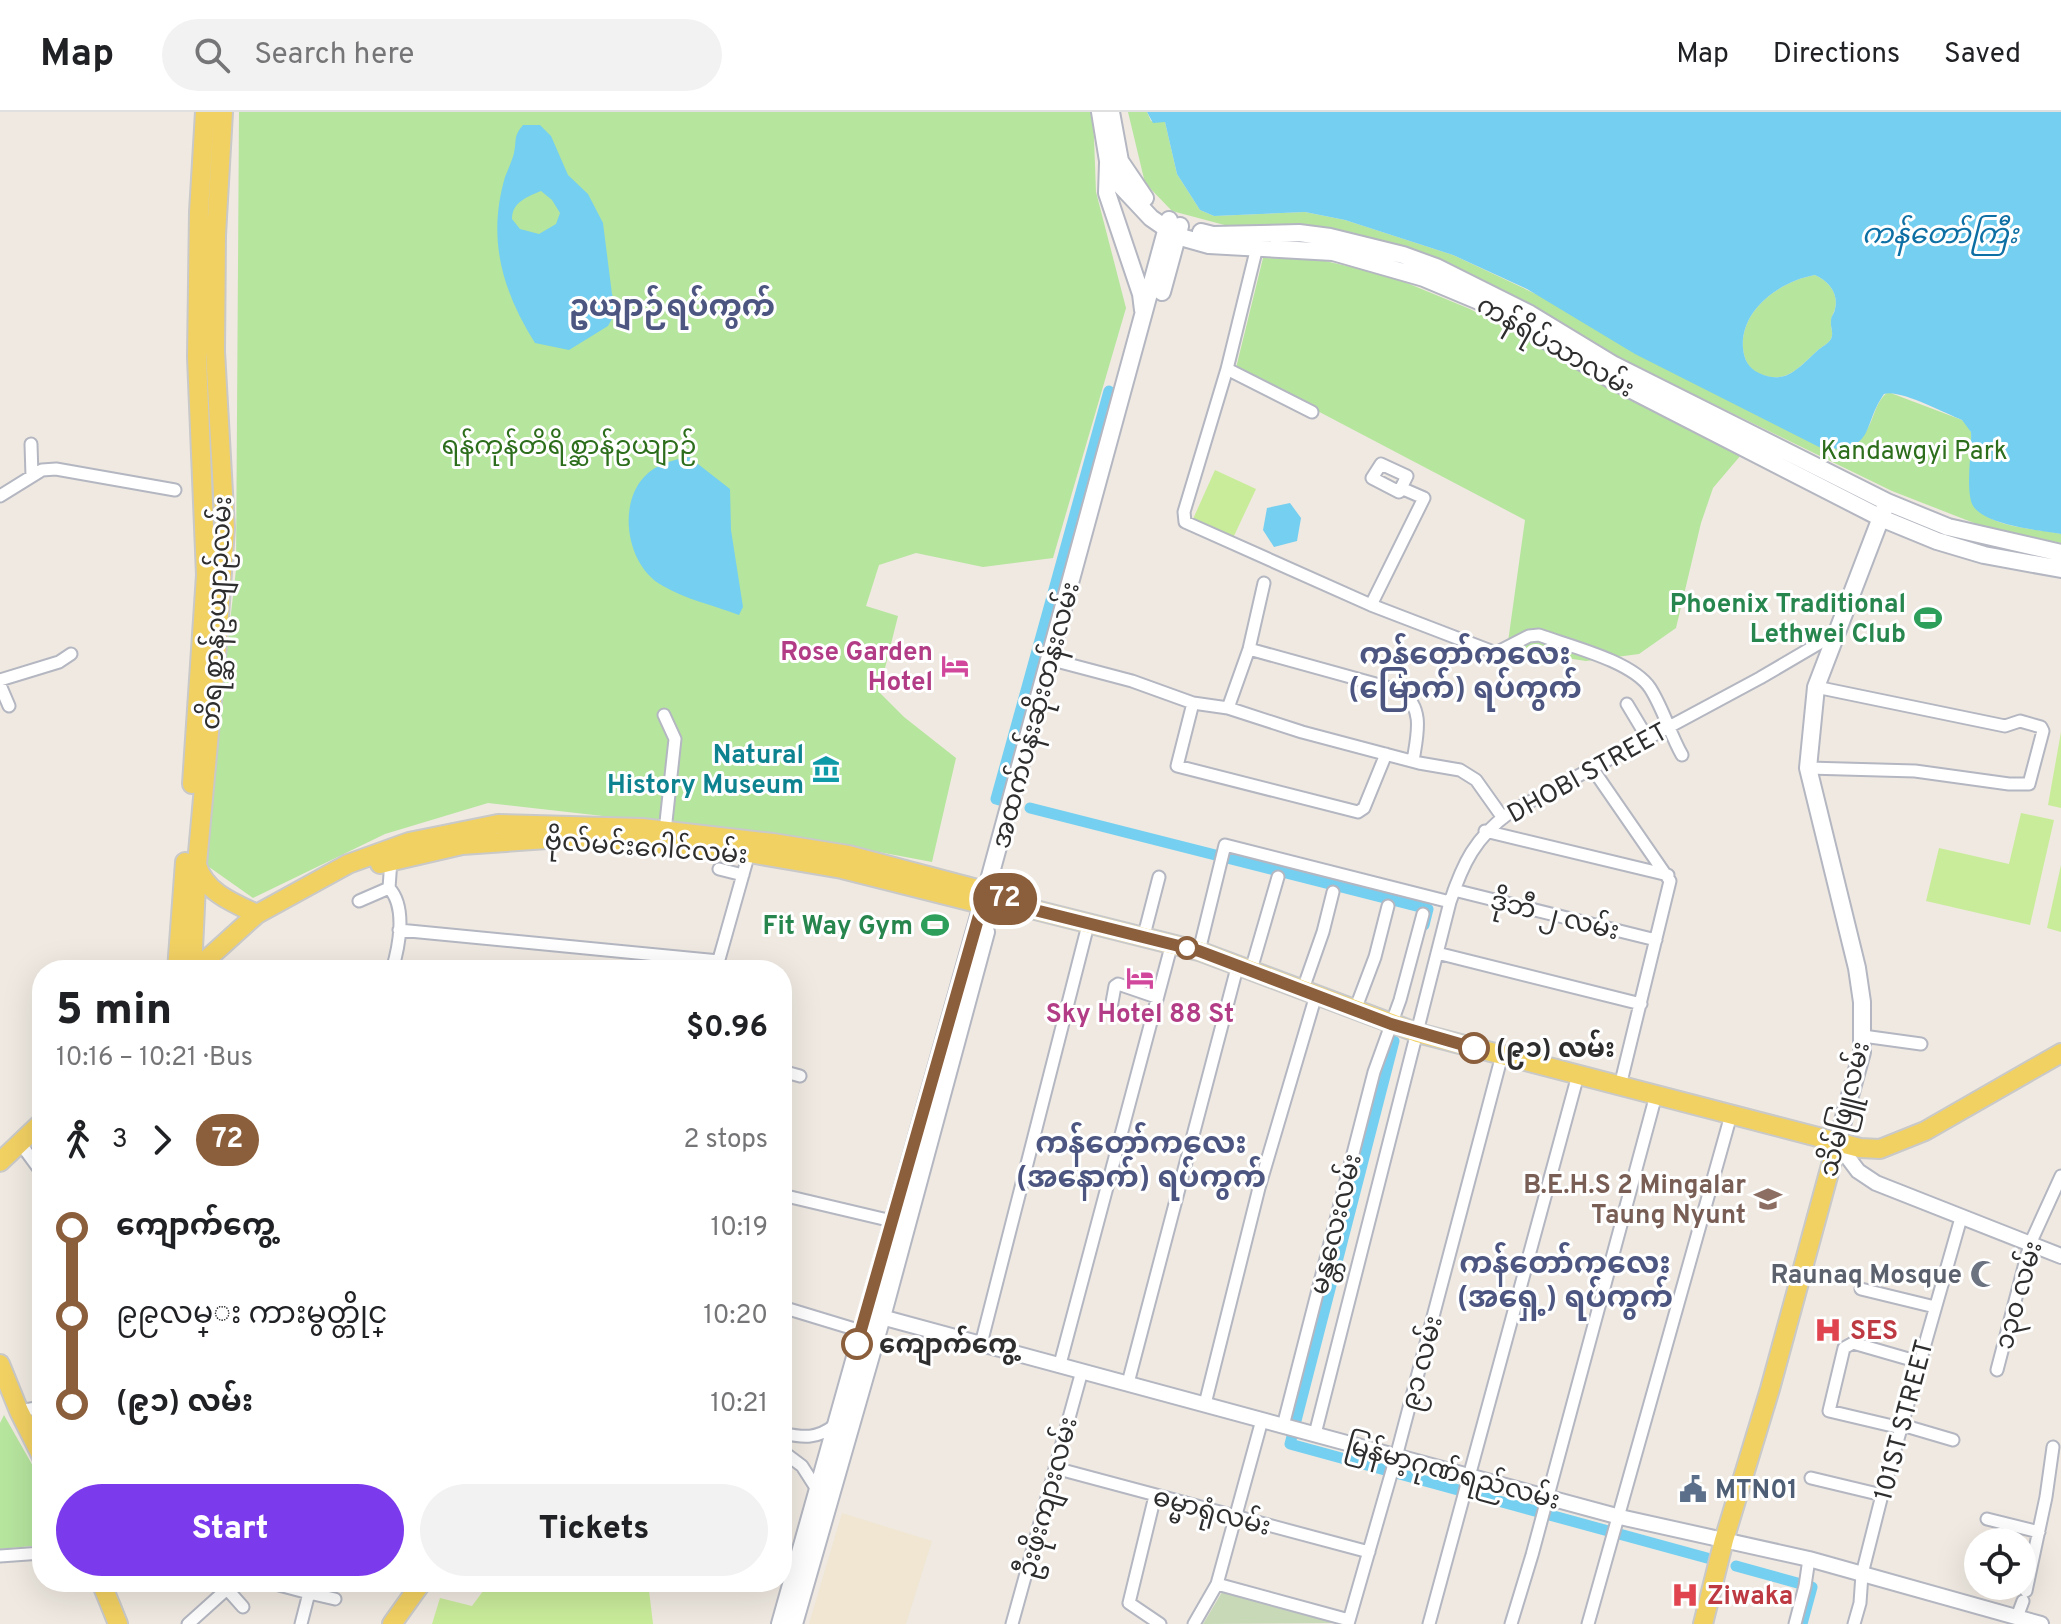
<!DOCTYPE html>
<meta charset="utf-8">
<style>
:root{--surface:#fff;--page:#f2f2f2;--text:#202124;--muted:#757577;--line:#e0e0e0;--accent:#7c3aed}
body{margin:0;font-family:Overpass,"Noto Sans Myanmar",sans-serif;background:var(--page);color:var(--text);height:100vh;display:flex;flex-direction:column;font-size:30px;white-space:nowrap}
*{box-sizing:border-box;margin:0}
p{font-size:26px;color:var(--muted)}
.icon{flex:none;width:44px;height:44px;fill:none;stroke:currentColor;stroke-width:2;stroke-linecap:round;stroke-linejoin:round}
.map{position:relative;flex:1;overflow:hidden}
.side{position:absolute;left:32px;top:848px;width:760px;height:632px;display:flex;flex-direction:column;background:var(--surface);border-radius:32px;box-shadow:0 8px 32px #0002}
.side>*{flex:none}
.badge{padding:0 16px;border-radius:26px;font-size:28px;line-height:52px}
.tools{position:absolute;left:1964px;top:1416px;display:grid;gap:16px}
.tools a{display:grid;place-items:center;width:72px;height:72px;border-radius:50%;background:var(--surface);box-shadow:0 8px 32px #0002;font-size:40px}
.map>.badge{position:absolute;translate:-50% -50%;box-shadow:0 0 0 4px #fff}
.legs{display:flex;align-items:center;gap:12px;height:88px;padding:0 24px;font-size:26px}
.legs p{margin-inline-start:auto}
.summary{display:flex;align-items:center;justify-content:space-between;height:136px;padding:0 24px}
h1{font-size:44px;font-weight:800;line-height:60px}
.button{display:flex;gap:16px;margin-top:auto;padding:16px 24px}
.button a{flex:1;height:92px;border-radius:48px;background:var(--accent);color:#fff;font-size:32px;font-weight:800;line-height:92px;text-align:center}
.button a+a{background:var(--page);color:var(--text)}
ul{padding:0 24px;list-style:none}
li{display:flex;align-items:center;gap:28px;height:88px;font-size:30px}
li i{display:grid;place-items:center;width:12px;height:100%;margin:0 10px;background:currentColor}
li i::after{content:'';width:20px;height:20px;margin:-10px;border:6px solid;border-radius:50%;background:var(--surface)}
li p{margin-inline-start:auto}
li:first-child i{background:linear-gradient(#0000 50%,currentColor 0)}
li:last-child i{background:linear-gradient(currentColor 50%,#0000 0)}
header{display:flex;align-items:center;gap:48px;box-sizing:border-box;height:112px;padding:0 40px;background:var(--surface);border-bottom:2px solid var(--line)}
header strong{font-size:38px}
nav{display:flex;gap:44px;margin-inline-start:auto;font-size:28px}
.search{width:560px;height:72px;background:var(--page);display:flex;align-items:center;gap:20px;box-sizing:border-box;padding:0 28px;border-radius:44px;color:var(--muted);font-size:30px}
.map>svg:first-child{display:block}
.education{fill:#f0e6d1}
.green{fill:#b6e59e}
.cemetery{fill:#c8d9b8}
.pitch{fill:#c9ec9a}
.water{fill:#75cff0;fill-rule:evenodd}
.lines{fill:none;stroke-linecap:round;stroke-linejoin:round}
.canal{stroke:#75cff0;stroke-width:11}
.minor-casing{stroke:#b4b7c1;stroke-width:15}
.tertiary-casing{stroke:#b4b7c1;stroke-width:18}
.secondary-casing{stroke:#b4b7c1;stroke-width:20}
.primary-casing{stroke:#c9c9c9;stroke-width:22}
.minor{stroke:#fff;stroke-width:11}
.tertiary{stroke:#fff;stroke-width:14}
.secondary{stroke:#fff;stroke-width:16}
.primary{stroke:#f2d163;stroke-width:18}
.line-1-casing{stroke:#fff;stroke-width:18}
.line-1{stroke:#8b5e3c;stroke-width:12}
.stop-1-dot{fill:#fff;stroke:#8b5e3c;stroke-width:4}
.labels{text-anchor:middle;stroke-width:6;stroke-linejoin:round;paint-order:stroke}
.street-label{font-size:26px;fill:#2e2e2e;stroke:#fff}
.park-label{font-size:26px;fill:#2c6e1b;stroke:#fff}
.leisure-label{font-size:26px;font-weight:bold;fill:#27864d;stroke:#fff;text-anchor:end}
.hotel-label{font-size:26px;font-weight:bold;fill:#b23c85;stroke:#fff;text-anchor:end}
.culture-label{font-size:26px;font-weight:bold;fill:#0d838f;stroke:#fff;text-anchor:end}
.stop-label{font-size:26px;font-weight:bold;fill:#2e2e2e;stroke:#fff;text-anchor:start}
.education-label{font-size:26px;font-weight:bold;fill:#785e54;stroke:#fff;text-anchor:end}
.worship-label{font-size:26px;font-weight:bold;fill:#5b616d;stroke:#fff;text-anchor:end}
.health-label{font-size:26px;font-weight:bold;fill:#be3a42;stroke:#fff;text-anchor:start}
.service-label{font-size:26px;font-weight:bold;fill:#4e5e75;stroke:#fff;text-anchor:start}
.water-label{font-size:28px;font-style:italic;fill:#0d6fa3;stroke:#fff}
.quarter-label{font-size:30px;font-weight:bold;fill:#4d5680;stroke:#fff}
</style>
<header>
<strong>Map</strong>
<div class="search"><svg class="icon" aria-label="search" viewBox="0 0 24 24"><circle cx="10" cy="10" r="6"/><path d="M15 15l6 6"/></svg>Search here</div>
<nav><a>Map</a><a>Directions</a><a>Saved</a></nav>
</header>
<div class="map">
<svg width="2061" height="1512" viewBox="0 0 2061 1512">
<rect width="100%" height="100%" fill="#efe9e1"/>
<path class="education" d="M842 1401 932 1429 906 1512H809Z"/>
<path class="green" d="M239 0H1093L1096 80 1126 196 1053 446 983 455 916 441 879 453 866 494 898 504 879 580 904 605 956 646 932 750 815 728 488 691 385 722 253 786 202 750 236 458Z
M1128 0H1147L1151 9 1165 10 1177 62 1200 98 1214 104 1305 100 1345 108 1453 143 1855 332C1876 315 1871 293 1888 280L1962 308 1968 313 1971 320V387C1982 416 2034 416 2061 422V431L1992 418 1892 379 1629 251 1485 172 1384 132 1324 115H1232L1172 99 1145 71Z
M1263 146 1321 148 1390 164 1470 197 1741 343 1713 376 1701 411 1676 516 1639 542 1586 549 1507 537 1525 408 1236 256Z
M1815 163C1829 169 1839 182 1835 197 1833 203 1832 203 1831 209 1830 215 1834 220 1831 227 1828 232 1821 235 1817 239 1799 255 1786 274 1758 261 1748 256 1744 247 1743 236 1740 198 1780 169 1815 163Z
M4 1303 42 1370V1433L0 1437V1311Z"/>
<path class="cemetery" d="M1222 1480 1336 1511 1203 1512Z"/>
<path class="pitch" d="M1215 358 1256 377 1233 426 1193 407Z
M2061 620V696L2048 693Z
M2021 701 2054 708 2030 813 1926 789 1939 736 2009 752Z
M2061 753V820L2047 816Z
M476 1470H648L653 1512H432L440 1486 472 1494 486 1475Z"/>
<path class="water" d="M1147 0H2061V422C2039 418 1977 413 1971 389 1966 368 1972 341 1971 320L1962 308C1944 301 1900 277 1884 282 1861 315 1877 338 1823 337L1635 242 1527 177 1453 143 1345 108 1305 100 1214 104 1200 98 1177 62 1165 10 1153 11ZM1815 163C1829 169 1839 182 1835 197 1834 203 1831 203 1831 209 1830 215 1834 220 1831 227 1828 232 1821 235 1817 239 1799 255 1786 274 1759 261 1748 256 1744 247 1743 236 1740 198 1780 169 1815 163Z
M523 13H540L551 24 568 63 588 82 603 111 612 182 617 198 608 214 569 238 535 231C502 178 487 127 505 65 508 57 512 49 514 41 517 27 513 25 523 13ZM541 79 552 88 560 101 556 112 539 122 520 117 512 107C512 90 527 85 541 79Z
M689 345 730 377 731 418 743 495 739 503C713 493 687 488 663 474 627 455 617 394 644 365 656 352 673 348 689 345Z
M1290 391 1301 406 1297 429 1274 435 1263 418 1267 396Z"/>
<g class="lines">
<path class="canal" d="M1003 689 996 687 1109 279
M1030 696 1428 797 1424 813
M1394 929 1290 1332 1707 1446
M1736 1454 1812 1475 1802 1512"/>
<g class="minor-casing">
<path id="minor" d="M1257 135 1227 257 1184 400 1185 410 1371 493 1496 541 1529 524 1539 523C1569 534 1632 549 1650 576 1663 596 1670 622 1682 643
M1227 257 1312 300
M31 332 32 364
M0 384 42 358 56 357 175 378
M1371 493 1424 386 1401 376 1399 380 1372 366 1381 352 1407 364 1401 376
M1249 537 1401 579C1425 597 1417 623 1413 649
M1060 550 1132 569 1193 591
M0 568 59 550 71 542
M0 573 9 594
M1627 592 1648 627
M1228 596 1249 537 1264 471
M664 603 675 627 665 719
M1386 642 1364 696 1358 700 1177 654 1193 591 1228 596 1302 620 1419 651 1460 658 1476 668 1503 706
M1592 656 1670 769 1620 974
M1808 656 1915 659 2009 672H2029L2043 619 2041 615 2020 609 2005 614 1816 575
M1485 719 1668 763
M391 748 389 776C407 795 399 835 392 858
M719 757 743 763
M1454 778 1656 828
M359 789 389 776
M399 818 719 849
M1144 823 1159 765
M1199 839 1225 733 1450 790
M1437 841 1641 892
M716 858 749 741
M1251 858 1278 765
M1303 877 1323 820 1333 780
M1111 896 1115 874 1118 872 1156 885
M1355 898 1375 845 1388 794
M1863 924 1921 932
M782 959 800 964
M20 1031 42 1061
M782 1083 892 1109
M1861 1177 1935 1195
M782 1195 861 1219
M981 1232 1089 809
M1060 1252 1172 831
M1997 1258 2030 1132 2061 1064
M1128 1271 1238 852
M1205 1292 1259 1076 1316 883
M19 1299 42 1295
M1902 1313 1953 1328
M1283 1314 1374 960 1400 888 1423 802
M1901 1316 1829 1299 1844 1236 1853 1231 1919 1250
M782 1321C804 1326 817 1327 835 1313
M1315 1322 1450 790C1463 751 1475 726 1509 701L1760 566 1835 522
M782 1339 802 1354 818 1379
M1055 1356 1369 1440
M1811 1366 1882 1383
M1155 1384 1129 1491 1160 1512
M1987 1407 2039 1420
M0 1444 42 1441
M1217 1472 1349 1508
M279 1473 309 1481
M2026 1479 2046 1385 2053 1335
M2017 1505 2023 1489
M188 1512 227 1477 243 1495
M301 1512 309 1481 335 1487
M1012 1512 1082 1259
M1194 1512 1217 1472 1262 1308
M1348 1512 1396 1345 1502 943
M1429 1512 1578 963
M1511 1512 1532 1443 1656 983
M1588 1512 1731 1003
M1795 1512 1805 1474 1809 1447
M1854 1512 1860 1491 1862 1462 1882 1383 1961 1106"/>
</g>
<g class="tertiary-casing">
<path id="tertiary" d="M1837 1031 1858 1059 1876 1071 2061 1144
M874 1203 1620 1405 1809 1447 2041 1512"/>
</g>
<g class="secondary-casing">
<path id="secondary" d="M1100 0 1108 49 1121 74 1151 106 1177 124 1209 133 1333 140 1424 166 1486 192 1610 267 1881 406 1937 429 1984 443 2061 457
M1111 0 1120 49 1145 86
M1108 51 1107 81 1141 182 1143 198
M1201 120 1213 123 1299 121 1330 125 1403 143 1436 155 1530 202 1614 253 1887 390 1948 415 2061 441
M1162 180 1180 114
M1837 1031 1862 940V890L1857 856 1808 656 1816 575 1885 395
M780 1512 986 779 1169 108
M794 1512 882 1205 986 820"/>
</g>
<g class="primary-casing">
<path id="primary" d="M192 672 206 463 197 245 199 100 205 0
M380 752 462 733 576 725 749 741 842 757 993 795 1015 793
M197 753C205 780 233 791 257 802
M177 858 185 750
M192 858 197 752 217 533 225 416 215 239 216 123 223 0
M195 858 257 802 348 752 409 730 498 712 642 716 773 731 848 743 996 782 1015 793 1199 839 1418 921 1860 1036 1880 1037 1925 1019 2061 941
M0 1050 42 1010
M0 1252 19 1299 42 1345
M101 1470 118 1512
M392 1512 422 1470
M1703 1512 1724 1428 1770 1277 1837 1031"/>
</g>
<use href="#minor" class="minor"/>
<use href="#tertiary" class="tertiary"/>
<use href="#secondary" class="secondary"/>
<use href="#primary" class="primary"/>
</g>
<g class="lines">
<g class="line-1-casing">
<path id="line-1" d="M857 1232 986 779 1015 793 1199 839 1391 912 1474 936"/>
</g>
<use href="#line-1" class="line-1"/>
</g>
<defs>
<g id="stadium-bare" transform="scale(2.16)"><path d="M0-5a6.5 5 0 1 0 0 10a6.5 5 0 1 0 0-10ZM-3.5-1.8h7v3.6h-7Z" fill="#2e9e5b" stroke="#fff" stroke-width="2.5" paint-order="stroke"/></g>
<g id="hotel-bare" transform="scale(2.16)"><path d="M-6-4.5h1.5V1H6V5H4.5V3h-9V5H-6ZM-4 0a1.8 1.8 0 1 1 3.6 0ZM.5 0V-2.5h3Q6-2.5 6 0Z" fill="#d1479c" stroke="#fff" stroke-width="2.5" paint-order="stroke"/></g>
<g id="museum-bare" transform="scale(2.16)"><path d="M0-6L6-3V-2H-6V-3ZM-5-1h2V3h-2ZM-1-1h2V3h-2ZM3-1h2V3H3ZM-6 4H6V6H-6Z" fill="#0f9aa8" stroke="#fff" stroke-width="2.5" paint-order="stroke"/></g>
<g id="school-bare" transform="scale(2.16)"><path d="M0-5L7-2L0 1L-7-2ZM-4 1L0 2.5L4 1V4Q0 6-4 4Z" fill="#8d6e63" stroke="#fff" stroke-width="2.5" paint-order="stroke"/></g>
<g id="mosque-bare" transform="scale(2.16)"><path d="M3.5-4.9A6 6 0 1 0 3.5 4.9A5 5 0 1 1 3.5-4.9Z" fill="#6b7280" stroke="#fff" stroke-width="2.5" paint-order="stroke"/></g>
<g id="hospital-bare" transform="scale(2.16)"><path d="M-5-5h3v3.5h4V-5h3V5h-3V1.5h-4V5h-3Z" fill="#e0444e" stroke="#fff" stroke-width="2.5" paint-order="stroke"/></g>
<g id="civic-bare" transform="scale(2.16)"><path d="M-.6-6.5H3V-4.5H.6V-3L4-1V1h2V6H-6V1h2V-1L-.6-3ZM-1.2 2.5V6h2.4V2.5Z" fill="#5c6f8a" stroke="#fff" stroke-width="2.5" paint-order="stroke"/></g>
</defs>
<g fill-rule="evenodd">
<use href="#stadium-bare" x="1928" y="506"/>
<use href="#hotel-bare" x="955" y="554"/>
<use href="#museum-bare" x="826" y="657"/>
<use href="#stadium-bare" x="935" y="813"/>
<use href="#hotel-bare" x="1140" y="866"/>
<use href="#school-bare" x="1768" y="1087"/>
<use href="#mosque-bare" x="1984" y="1162"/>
<use href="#hospital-bare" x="1828" y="1218"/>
<use href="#civic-bare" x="1693" y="1377"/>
<use href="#hospital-bare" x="1685" y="1483"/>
</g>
<g class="stop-1-dot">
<circle cx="1187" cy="836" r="10"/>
<circle cx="1474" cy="936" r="14"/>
<circle cx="857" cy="1232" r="14"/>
</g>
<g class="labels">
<g class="street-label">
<text transform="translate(1556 234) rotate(30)" y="9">ကန်ရိပ်သာလမ်း</text>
<text transform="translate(216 501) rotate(-87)" y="9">တိရစ္ဆာန်ဥယျာဉ်လမ်း</text>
<text transform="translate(1035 603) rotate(-75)" y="9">အထက်ပန်းဆိုးတန်းလမ်း</text>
<text transform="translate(1587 660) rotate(-29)" y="9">DHOBI STREET</text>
<text transform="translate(646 735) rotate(4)" y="9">ဗိုလ်မင်းဂေါင်လမ်း</text>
<text transform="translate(1555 803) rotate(14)" y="9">ဒိုဘီ ၂ လမ်း</text>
<text transform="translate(1844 997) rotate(-76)" y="9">သိမ်ဖြူလမ်း</text>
<text transform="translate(1335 1112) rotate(-76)" y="9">မန္တလေးလမ်း</text>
<text transform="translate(2018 1183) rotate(-74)" y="9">၁၃၀ လမ်း</text>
<text transform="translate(1421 1251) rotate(-75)" y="9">၉၁ လမ်း</text>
<text transform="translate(1903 1308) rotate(-75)" y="9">101ST STREET</text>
<text transform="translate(1453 1360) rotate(15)" y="9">မြန်မာ့ဂုဏ်ရည်လမ်း</text>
<text transform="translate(1047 1385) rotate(-75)" y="9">ဦးဖိုးကျားလမ်း</text>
<text transform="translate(1212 1399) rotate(15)" y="9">ဓမ္မာရုံလမ်း</text>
</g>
<g class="park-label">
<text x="569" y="342">ရန်ကုန်တိရိစ္ဆာန်ဥယျာဉ်</text>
<text x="1914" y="347">Kandawgyi Park</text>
</g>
<g class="leisure-label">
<text x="1906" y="500">Phoenix Traditional<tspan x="1906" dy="30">Lethwei Club</tspan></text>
<text x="913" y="822">Fit Way Gym</text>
</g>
<g class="hotel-label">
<text x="933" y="548">Rose Garden<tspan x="933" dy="30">Hotel</tspan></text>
<text x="1140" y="910" text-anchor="middle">Sky Hotel 88 St</text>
</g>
<g class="culture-label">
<text x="804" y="651">Natural<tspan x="804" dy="30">History Museum</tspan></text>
</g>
<g class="stop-label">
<text x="1496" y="945">(၉၁) လမ်း</text>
<text x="879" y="1241">ကျောက်ကွေ့</text>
</g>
<g class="education-label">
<text x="1746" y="1081">B.E.H.S 2 Mingalar<tspan x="1746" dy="30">Taung Nyunt</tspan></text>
</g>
<g class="worship-label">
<text x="1962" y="1171">Raunaq Mosque</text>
</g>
<g class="health-label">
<text x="1850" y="1227">SES</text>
<text x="1707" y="1492">Ziwaka</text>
</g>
<g class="service-label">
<text x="1715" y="1386">MTN01</text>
</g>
<g class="water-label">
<text x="1940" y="131">ကန်တော်ကြီး</text>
</g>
<g class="quarter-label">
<text x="672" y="204">ဥယျာဉ်ရပ်ကွက်</text>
<text x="1465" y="552">ကန်တော်ကလေး<tspan x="1465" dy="34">(မြောက်) ရပ်ကွက်</tspan></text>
<text x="1141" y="1041">ကန်တော်ကလေး<tspan x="1141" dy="34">(အနောက်) ရပ်ကွက်</tspan></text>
<text x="1565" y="1161">ကန်တော်ကလေး<tspan x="1565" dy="34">(အရှေ့) ရပ်ကွက်</tspan></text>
</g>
</g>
</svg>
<div class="tools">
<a><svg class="icon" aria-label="locate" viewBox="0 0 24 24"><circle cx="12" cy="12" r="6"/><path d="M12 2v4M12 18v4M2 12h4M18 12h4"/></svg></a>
</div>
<b class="badge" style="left:1005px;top:787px;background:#8b5e3c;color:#fff">72</b>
<section class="side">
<div class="summary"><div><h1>5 min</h1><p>10:16 – 10:21 · Bus</p></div><b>$0.96</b></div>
<div class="legs"><svg class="icon" aria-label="walk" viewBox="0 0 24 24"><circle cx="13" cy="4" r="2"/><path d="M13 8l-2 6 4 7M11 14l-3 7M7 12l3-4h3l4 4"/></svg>3<svg class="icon" aria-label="forward" viewBox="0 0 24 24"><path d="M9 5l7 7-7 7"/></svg><b class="badge" style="background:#8b5e3c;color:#fff">72</b><p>2 stops</p></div>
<ul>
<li><i style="color:#8b5e3c"></i><b>ကျောက်ကွေ့</b><p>10:19</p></li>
<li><i style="color:#8b5e3c"></i><span>၉၉လမ္း ကားမွတ္တိုင္</span><p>10:20</p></li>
<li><i style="color:#8b5e3c"></i><b>(၉၁) လမ်း</b><p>10:21</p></li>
</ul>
<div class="button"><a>Start</a><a>Tickets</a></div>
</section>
</div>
